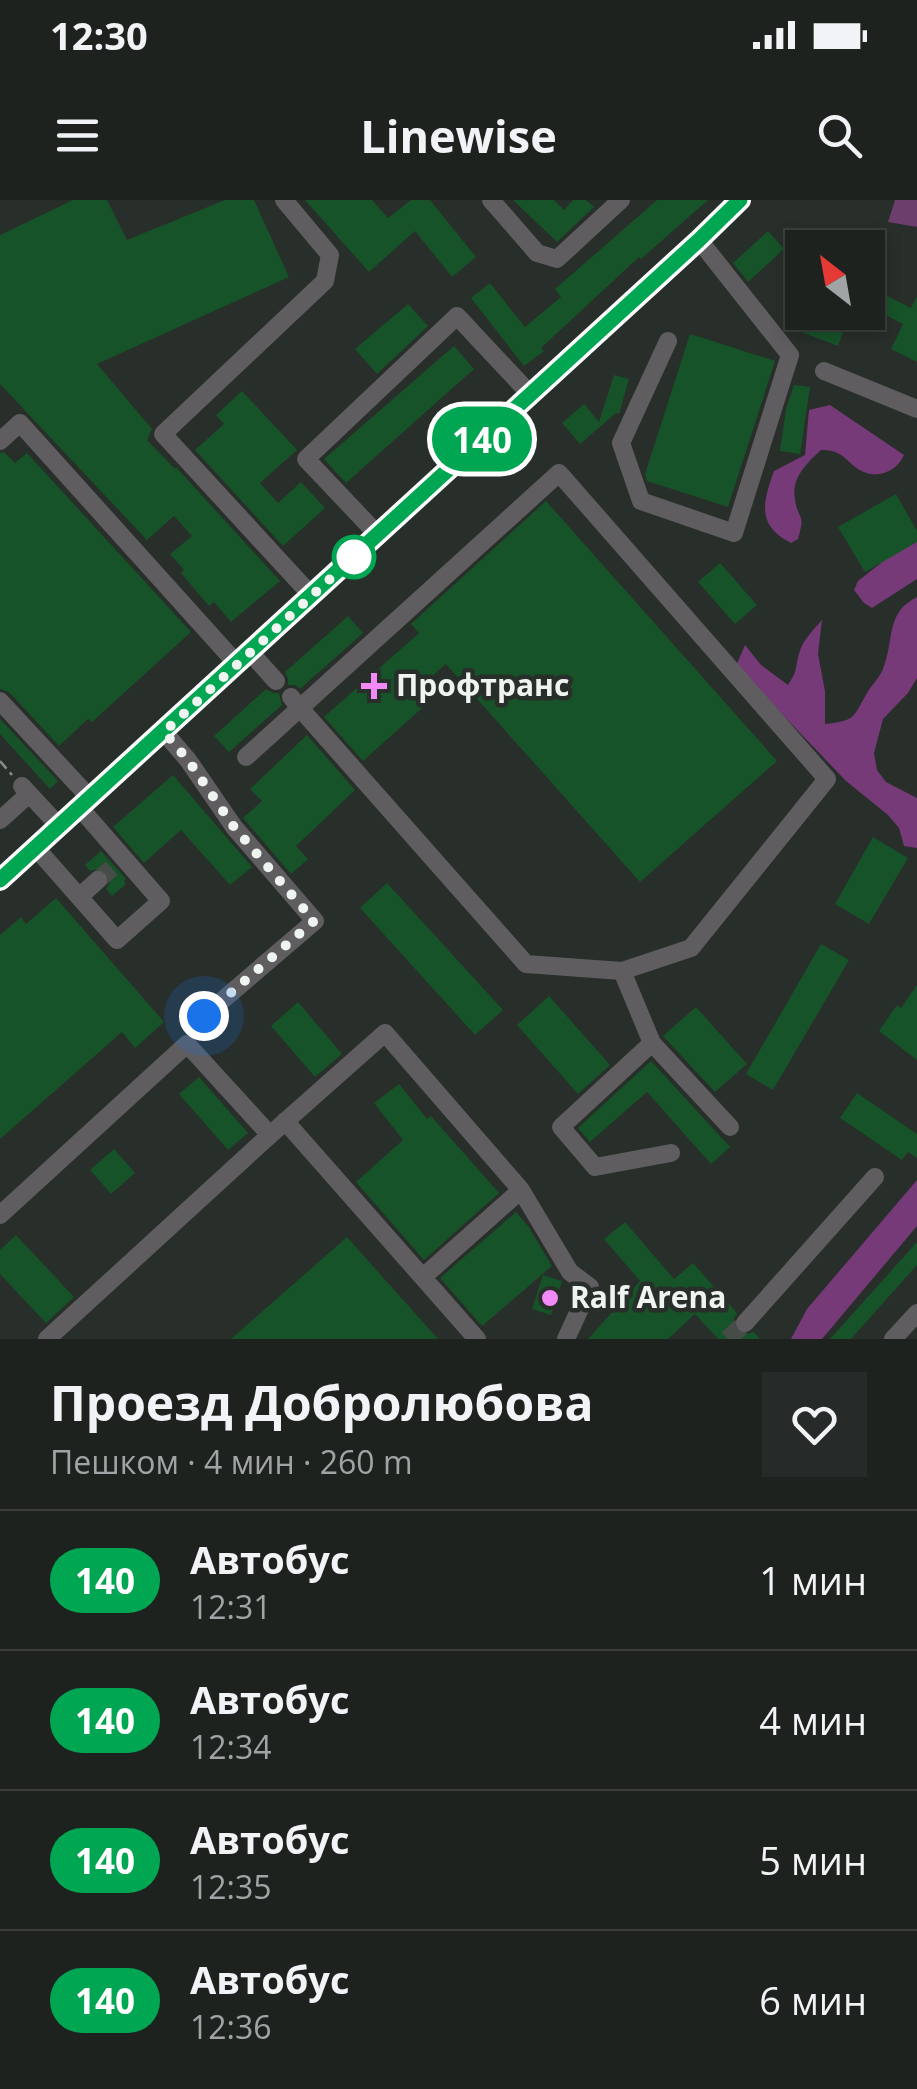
<!DOCTYPE html>
<html lang="ru">
<meta charset="utf-8">
<style>
:root{--surface:#1e221f;--page:#262a28;--text:#f1f3f6;--muted:#a1a4a4;--line:#3c3f3d}
body{margin:0;font-family:"Open Sans",sans-serif;background:var(--page);color:var(--text);height:100vh;display:flex;flex-direction:column;font-size:38px;white-space:nowrap}
*{box-sizing:border-box;margin:0}
p{font-size:32px;color:var(--muted)}
.icon{flex:none;width:55px;height:55px;fill:none;stroke:currentColor;stroke-width:2;stroke-linecap:round;stroke-linejoin:round}
.map{position:relative;height:1139px;overflow:hidden}
.details{display:flex;flex-direction:column;background:var(--surface);flex:1}
.details>*{flex:none}
.badge{padding:0 20px;border-radius:32px;font-size:35px;line-height:65px}
.needle{width:65px;rotate:329deg}
.controls{position:absolute;left:785px;top:30px;display:grid;gap:20px}
.controls a{display:grid;place-items:center;width:100px;height:100px;border-radius:0px;background:var(--surface);box-shadow:0 5px 15px #0003,0 0 0 2px var(--line);font-size:50px}
.you{position:absolute;width:50px;height:50px;margin:-25px;border:8px solid #fff;border-radius:50%;background:#1a73e8;box-shadow:0 0 0 15px #1a73e833}
.map>.badge{position:absolute;translate:-50% -50%;box-shadow:0 0 0 5px #fff}
.round{display:grid;place-items:center;flex:none;width:105px;height:105px;border-radius:0px;background:var(--page)}
.head{display:flex;align-items:center;justify-content:space-between;height:170px;padding:0 50px}
h1{font-size:48px;font-weight:700;line-height:75px}
ul{padding:0;list-style:none}
li{display:flex;align-items:center;gap:30px;height:140px;padding:0 50px;border-top:2px solid var(--line)}
li div{flex:1}
li b{display:block;font-size:38px}
li em{font-style:normal}
li .badge{min-width:110px;font-weight:700;text-align:center}
.status{display:flex;justify-content:space-between;align-items:center;height:70px;padding:0 50px;background:var(--surface);direction:ltr}
.status svg{height:28px;fill:currentColor}
header{display:flex;justify-content:space-between;align-items:center;height:130px;padding:0 50px;background:var(--surface);font-size:45px;font-weight:700}
.map>svg:first-child{display:block}
.green{fill:#6b3e6c}
.forest{fill:#753a77}
.building{fill:#175328}
.lines{fill:none;stroke-linecap:round;stroke-linejoin:round}
.minor-tunnel{stroke:#464c47;stroke-width:18;stroke-dasharray:18 9;stroke-linecap:butt}
.path{stroke:#878c88;stroke-width:2.5;stroke-dasharray:10 5;stroke-linecap:butt}
.minor{stroke:#5f5d5f;stroke-width:18}
.line-casing{stroke:#fff;stroke-width:22}
.line{stroke:#00a651;stroke-width:15}
.walk{stroke:#f0f4f1;stroke-width:10;stroke-dasharray:0 18}
.stop-dot{fill:#fff;stroke:#00a651;stroke-width:5}
.poi-dot{fill:#f18af4;stroke:#282e29;stroke-width:4}
.labels{text-anchor:middle;stroke-width:9;stroke-linejoin:round;paint-order:stroke}
.poi-label{font-size:30px;font-weight:bold;fill:#f0f4f1;stroke:#282e29;text-anchor:start}
</style>
<div class="status"><b>12:30</b><svg viewBox="0 0 49 12"><path d="M0 12V9h3v3zM5 12V6h3v6zM10 12V3h3v9zM15 12V0h3v12zM26 1h20v11H26zM47 4h2v5h-2z"/></svg></div>
<header><svg class="icon" aria-label="menu" viewBox="0 0 24 24"><path d="M4 6h16M4 12h16M4 18h16"/></svg>Linewise<svg class="icon" aria-label="search" viewBox="0 0 24 24"><circle cx="10" cy="10" r="6"/><path d="M15 15l6 6"/></svg></header>
<div class="map">
<svg width="917" height="1139" viewBox="0 0 917 1139">
<rect width="100%" height="100%" fill="#282e29"/>
<path class="green" d="M895 0H917V27L888 22Z"/>
<path class="forest" d="M830 205 904 255C898 270 879 279 864 272 847 265 845 249 821 250 807 263 791 278 795 299 798 321 806 312 798 339L791 343C756 325 763 302 774 271L805 255 809 210Z
M917 334V379L872 408 864 403 854 390 858 381 881 363 891 350Z
M917 397V478L908 493 883 519 874 553 877 570 886 582 917 598V648L904 646 899 628 888 615 846 581 736 466 745 445 761 465 788 485C799 468 794 471 799 454 802 441 813 430 822 420L818 454 825 491V524C856 521 853 517 867 493 872 484 881 477 884 466 894 439 886 412 917 397Z
M917 980V1026L822 1139H791L807 1109Z"/>
<path class="building" d="M73 0H107L127 40 225 0H254L289 77 97 164 152 229 147 240 175 269 176 267 280 381 231 422 214 402 209 406 181 373 184 370 170 354 192 336 174 316 147 340 0 184V35Z
M305 0H372L388 18 411 0H430L476 57 452 77 415 31 369 72Z
M513 0H554L564 10 573 0H586L594 7 557 42Z
M657 0H708L641 59 639 57 541 148 544 151 524 166 471 98 490 83 525 127 561 97 555 89Z
M768 31 784 49 748 82 733 63Z
M868 86 911 108 917 96V162L891 149 903 124 868 106Z
M408 104 428 126 377 174 355 149Z
M803 112H840L849 116 838 146 796 130Z
M690 134 775 161 728 307 647 281 645 274Z
M454 146 474 169 346 283 324 259Z
M614 175 629 179 619 214 616 213 580 244 562 223 584 204 599 222Z
M794 185 810 187 800 254 780 251 786 209Z
M242 191 297 250 260 283 278 303 301 282 325 308 283 346 195 250 224 224 216 215Z
M4 252 15 263 27 253 191 432 92 522 88 519 59 546 9 492 0 489V253Z
M896 294 917 331V342L865 372 838 327Z
M546 301 777 561 640 682 446 464 418 488 430 501 363 561 324 517 419 433 411 424Z
M720 363 757 405 735 424 698 382Z
M348 416 363 433 300 489 295 485H288V479L285 472Z
M266 489 273 493H279L282 505 229 552 214 536Z
M0 519 58 581 50 589 0 534Z
M307 535 355 590 296 646 308 659 291 674 243 618 262 601 250 589Z
M173 575 252 667 230 685 181 630 144 663 113 627Z
M873 637 908 658 869 724 835 704Z
M101 651 126 679 124 681 126 684 112 696 106 689 110 683 108 672 101 668 90 671 85 665Z
M387 683 503 810 475 835 360 708Z
M56 698 164 822 135 848 122 832 0 939V735L21 717 26 724Z
M821 744 849 760 773 890 746 874Z
M917 785V860L879 831 897 805 901 808Z
M549 796 610 865 578 894 517 825Z
M298 802 342 854 315 877 271 826Z
M696 807 747 864 715 892 663 836Z
M651 861 730 947 711 964 647 892 590 942 578 928Z
M199 877 248 933 228 950 179 894Z
M399 884 427 919 431 916 499 993 424 1060 356 982 403 940 374 903Z
M857 893 917 934V958L908 952 902 960 840 918Z
M114 949 135 973 111 994 90 970Z
M516 1012 528 1026 552 1066 482 1126 440 1078Z
M625 1022 674 1079 693 1063 737 1113 733 1121 736 1132 743 1135 754 1132 760 1139H718L695 1114 668 1139H588L640 1081 604 1039Z
M16 1035 74 1097 46 1123 0 1074V1050Z
M347 1037 438 1139H231Z
M917 1042V1065L851 1139H830Z
M543 1075 562 1081 551 1115 532 1109Z"/>
<g class="lines">
<path class="minor-tunnel" d="M98 680 112 668
M728 1139 745 1123"/>
<path class="path" d="M0 561 12 575"/>
<path class="minor" d="M284 0 330 55 325 81 163 234 312 396
M491 0 537 53 557 59 621 0
M668 141 621 243 641 301 734 333 790 155 699 40
M824 171 917 209
M0 241 20 223 237 464
M378 335 306 259 457 116 530 194
M250 452 276 481
M0 501 90 598
M164 532 188 560 234 627 315 721 204 816
M246 557 559 273 827 579 691 748 622 771 526 764 299 507 291 497
M22 586 60 627
M0 620 29 594
M36 648 117 740 161 701 80 608
M0 680 699 40 739 0
M79 697 98 680
M622 771 652 843 561 927 595 967 671 953
M652 843 730 927
M285 921 477 1139
M270 935 385 833 521 990 423 1077
M521 990 570 1072 590 1087 566 1139
M0 1015 187 844 270 935 47 1139
M745 1123 875 977
M893 1139 917 1113"/>
</g>
<g class="lines">
<g class="line-casing">
<path id="line" d="M0 680 699 40 740 0"/>
</g>
<use href="#line" class="line"/>
<path class="walk" d="M204 816 314 721 234 627 188 560 164 532 356 355 354 357"/>
</g>
<circle class="stop-dot" cx="354" cy="357" r="20"/>
<g class="poi-dot">
<path d="M369 471h10v10h10v10h-10v10h-10v-10h-10v-10h10z"/>
<circle cx="550" cy="1098" r="10"/>
</g>
<g class="labels">
<g class="poi-label">
<text x="396" y="496">Профтранс</text>
<text x="570" y="1108">Ralf Arena</text>
</g>
</g>
</svg>
<div class="controls">
<a><svg class="needle" viewBox="-14 -14 28 28"><path d="M0-13l5 13h-10z" fill="#e53935"/><path d="M0 13l5-13h-10z" fill="#a1a4a4"/></svg></a>
</div>
<div class="you" style="left:204px;top:816px"></div>
<b class="badge" style="left:482px;top:239px;background:#00a651;color:#fff">140</b>
</div>
<section class="details">
<div class="head"><div><h1>Проезд Добролюбова</h1><p>Пешком · 4 мин · 260 m</p></div><a class="round"><svg class="icon" aria-label="heart" viewBox="0 0 24 24"><path d="M12 20l-8-8c-3-5 5-10 8-4 3-6 11-1 8 4z"/></svg></a></div>
<ul>
<li><span class="badge" style="background:#00a651;color:#fff">140</span><div><b>Автобус</b><p>12:31</p></div><em>1 мин</em></li>
<li><span class="badge" style="background:#00a651;color:#fff">140</span><div><b>Автобус</b><p>12:34</p></div><em>4 мин</em></li>
<li><span class="badge" style="background:#00a651;color:#fff">140</span><div><b>Автобус</b><p>12:35</p></div><em>5 мин</em></li>
<li><span class="badge" style="background:#00a651;color:#fff">140</span><div><b>Автобус</b><p>12:36</p></div><em>6 мин</em></li>
</ul>
</section>
